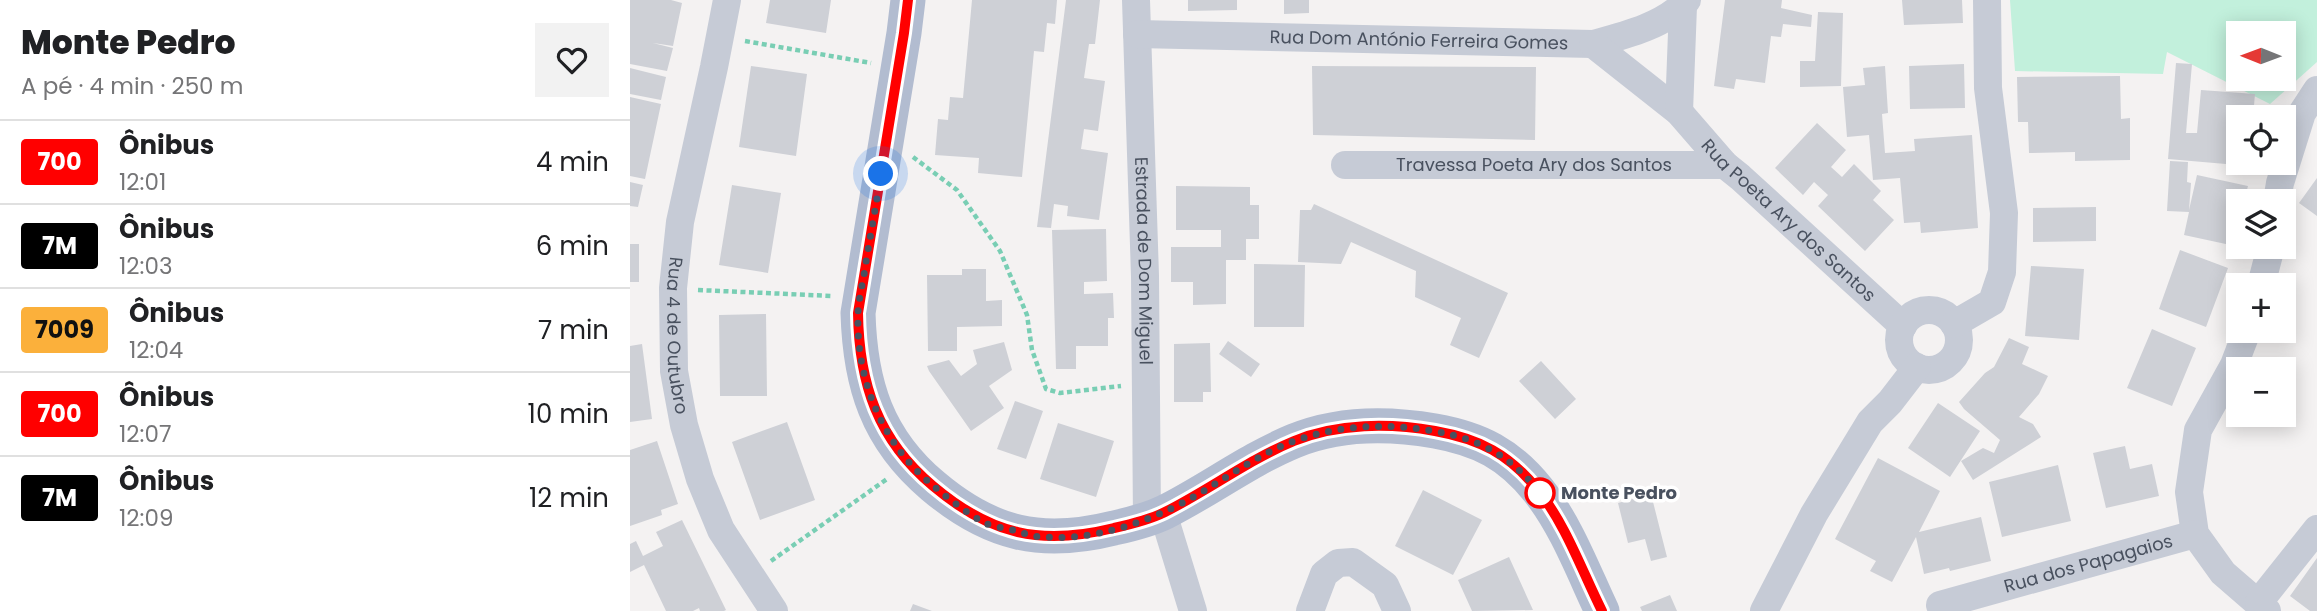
<!DOCTYPE html>
<html lang="pt">
<meta charset="utf-8">
<style>
:root{--surface:#fff;--page:#f2f2f2;--text:#202124;--muted:#757577;--line:#e0e0e0}
body{margin:0;font-family:Poppins,sans-serif;background:var(--page);color:var(--text);height:100vh;display:flex;flex-direction:column;font-size:26px;white-space:nowrap}
*{box-sizing:border-box;margin:0}
p{font-size:23px;color:var(--muted)}
.icon{flex:none;width:38px;height:38px;fill:none;stroke:currentColor;stroke-width:2;stroke-linecap:round;stroke-linejoin:round}
.map{position:relative;flex:1;overflow:hidden}
.side{display:flex;flex-direction:column;background:var(--surface);width:630px}
.side>*{flex:none}
.badge{padding:0 14px;border-radius:5px;font-size:24px;line-height:46px}
.needle{width:46px;rotate:271deg}
.fabs{position:absolute;left:1596px;top:21px;display:grid;gap:14px}
.fabs a{display:grid;place-items:center;width:70px;height:70px;border-radius:0px;background:var(--surface);box-shadow:0 4px 18px #0003;font-size:35px}
.you{position:absolute;width:35px;height:35px;margin:-18px;border:5px solid #fff;border-radius:50%;background:#1a73e8;box-shadow:0 0 0 10px #1a73e833}
.map>.badge{position:absolute;translate:-50% -50%;box-shadow:0 0 0 4px #fff}
.round{display:grid;place-items:center;flex:none;width:74px;height:74px;border-radius:0px;background:var(--page)}
.headline{display:flex;align-items:center;justify-content:space-between;height:119px;padding:0 21px}
h1{font-size:33px;font-weight:800;line-height:52px}
ul{padding:0;list-style:none}
li{display:flex;align-items:center;gap:21px;height:84px;padding:0 21px;border-top:2px solid var(--line)}
li div{flex:1}
li b{display:block;font-size:26px}
li em{font-style:normal}
li .badge{min-width:77px;font-weight:700;text-align:center}
main{display:flex;flex:1;min-height:0}
.map>svg:first-child{display:block}
.green{fill:#c2f0dc;fill-rule:evenodd}
.building{fill:#ced0d6}
.lines{fill:none;stroke-linecap:round;stroke-linejoin:round}
.path{stroke:#79ceb4;stroke-width:4.5;stroke-dasharray:5 3.5;stroke-linecap:butt}
.minor{stroke:#c6cbd6;stroke-width:28}
.major{stroke:#b2bcd0;stroke-width:35}
.line-casing{stroke:#fff;stroke-width:16}
.line{stroke:#f00;stroke-width:10}
.walk{stroke:#49515f;stroke-width:7;stroke-dasharray:0 12.6}
.stop-dot{fill:#fff;stroke:#f00;stroke-width:3.5}
.labels{text-anchor:middle;stroke-width:7;stroke-linejoin:round;paint-order:stroke}
.street-label{font-size:18px;fill:#49515f;stroke:#fff}
.stop-label{font-size:18px;font-weight:bold;fill:#49515f;stroke:#fff;text-anchor:start}
</style>
<main>
<section class="side">
<div class="headline"><div><h1>Monte Pedro</h1><p>A pé · 4 min · 250 m</p></div><a class="round"><svg class="icon" aria-label="heart" viewBox="0 0 24 24"><path d="M12 20l-8-8c-3-5 5-10 8-4 3-6 11-1 8 4z"/></svg></a></div>
<ul>
<li><span class="badge" style="background:#f00;color:#fff">700</span><div><b>Ônibus</b><p>12:01</p></div><em>4 min</em></li>
<li><span class="badge" style="background:#000;color:#fff">7M</span><div><b>Ônibus</b><p>12:03</p></div><em>6 min</em></li>
<li><span class="badge" style="background:#fbb03b;color:#111">7009</span><div><b>Ônibus</b><p>12:04</p></div><em>7 min</em></li>
<li><span class="badge" style="background:#f00;color:#fff">700</span><div><b>Ônibus</b><p>12:07</p></div><em>10 min</em></li>
<li><span class="badge" style="background:#000;color:#fff">7M</span><div><b>Ônibus</b><p>12:09</p></div><em>12 min</em></li>
</ul>
</section>
<div class="map">
<svg width="1687" height="611" viewBox="0 0 1687 611">
<rect width="100%" height="100%" fill="#f4f2f2"/>
<path class="green" d="M1380 0H1687V62L1640 104 1537 52 1533 74 1385 71ZM1608 33H1654V79H1608Z"/>
<path class="building" d="M0 0H41L52 3 43 46 23 43 43 48 37 71 0 64Z
M140 0H201L196 33 136 23Z
M342 0H427L425 24 417 23 414 52 404 51 392 177 348 173 349 158 305 155 308 119 318 120 320 97 333 98Z
M436 0H470L465 44H459L454 78 475 81 468 131 454 129 451 149 478 153 469 220 437 216 438 206 424 204 421 228 407 227Z
M558 0H607V10L558 11Z
M654 0H679V13L654 14Z
M1095 0H1152L1151 8 1182 15 1181 27 1153 24 1151 37 1141 36 1135 83 1106 79 1104 89 1084 86Z
M1272 0H1332L1333 23 1274 25Z
M1188 12 1213 13 1211 86 1170 87V61H1185Z
M1546 63 1562 64 1556 133H1567L1571 90 1625 94 1623 117H1608V163H1619V166L1538 159Z
M1334 64 1335 108 1280 109 1279 66Z
M121 66 177 74 166 156 109 147Z
M682 66 906 67 905 140 683 135Z
M1255 66 1258 113 1252 114 1255 153 1285 151 1284 139 1342 135 1348 228 1291 233 1290 222 1274 223 1270 178 1243 180 1239 135 1217 137 1213 87 1235 85 1233 68Z
M0 68 36 77 31 100 0 94Z
M1490 76 1491 119 1500 118V160L1445 161V152L1399 153 1398 122H1388L1387 77Z
M0 97 31 104 15 179 0 176Z
M1187 123 1216 150 1201 167 1212 177 1224 164 1251 191 1243 200 1264 220 1235 251 1188 206 1198 195 1184 182 1173 195 1145 168Z
M1540 161 1558 162 1557 182 1561 183 1559 210 1567 175 1618 186 1614 201H1608V229L1605 246 1554 235 1559 212 1537 211Z
M1687 178V216L1669 203Z
M0 182 13 185 8 207 0 206Z
M102 185 151 193 138 273 89 265Z
M546 186 620 187V205H629V239H616V260H596V304L563 305V282H541V247H591V230H546Z
M684 204 878 293 849 358 820 345 831 318 785 297 786 271 721 242 711 264 668 262 670 210H681Z
M1466 207V241L1403 242V208Z
M476 229 477 281 454 282V294L483 293 484 318H478V346H446V369H426L422 230Z
M0 244H9V282H0Z
M1550 250 1598 268 1576 327 1529 309Z
M624 264 675 265 674 327H624Z
M1401 266 1454 269 1449 340 1395 336Z
M332 269H356V301L372 300V326L327 327V351H298L297 275H332Z
M136 314 137 396H90L89 315Z
M1522 329 1566 348 1542 406 1497 388Z
M1379 338 1399 347 1392 364 1418 376 1409 394 1389 417 1403 424 1411 437 1343 480 1331 461 1353 448 1364 453 1370 440 1334 409 1329 402 1355 373 1364 367Z
M598 341 630 364 621 377 589 354Z
M374 342 382 370 359 386 374 408 341 431 299 371 297 366 319 360 331 376 347 364 343 350Z
M580 343 581 392H573V402H544V344Z
M12 344 22 419 0 422V346Z
M911 361 946 399 925 419 889 381Z
M385 401 413 411 396 459 367 449Z
M1308 403 1350 431 1320 477 1278 448Z
M157 422 185 500 130 520 102 442Z
M428 423 484 441 466 497 410 479Z
M27 441 48 504 31 510 32 515 0 526V450Z
M1495 446 1500 469 1522 464 1529 496 1476 508 1463 453Z
M1248 458 1310 491 1289 532 1351 517 1361 561 1320 571 1319 568 1294 574 1286 537 1262 582 1240 571 1246 561 1205 539Z
M1428 465 1441 521 1372 537 1359 482Z
M793 490 852 520 823 575 765 546Z
M1021 494 1037 557 1021 561 1015 539 998 543 988 503Z
M52 520 96 610 94 611H70L69 608 63 611H36L14 565 0 572V544L6 541 13 556 33 546 26 532Z
M879 557 903 610 842 611 828 580Z
M1687 558V611H1680L1660 596Z
M1040 595 1047 611H1012L1010 607Z
M283 604 302 611H280Z"/>
<g class="lines">
<path class="path" d="M115 41 241 63
M283 157 327 190 370 251 397 315 402 350 416 389 430 393 491 386
M68 290 203 296
M141 561 257 479"/>
<g class="minor">
<path id="s1" d="M97 0 84 67 50 222 43 288 44 371 54 425 70 479 91 530 144 611"/>
<path id="s2" d="M506 0 515 276 517 520"/>
<path id="s3" d="M507 34 963 44C993 36 1037 25 1057 0"/>
<path id="s4" d="M963 44 1049 112 1095 165 1110 177 1273 326"/>
<path d="M1049 112 1053 6"/>
<path id="s5" d="M715 165H1095"/>
<path d="M1647 201 1650 183 1672 113 1687 90"/>
<path d="M1631 285 1641 247"/>
<circle cx="1299" cy="340" r="30"/>
<path d="M1324 324 1362 302 1372 272 1374 213 1358 88 1357 0"/>
<path d="M1617 331 1604 365 1568 430 1559 492 1565 534 1593 573 1637 611"/>
<path d="M533 513 563 611"/>
<path d="M1629 602 1687 529"/>
<path id="s6" d="M1310 605 1565 534"/>
<path d="M680 611 694 574 708 563 723 562 755 585 767 611"/>
<path d="M1134 611 1184 514 1240 422 1260 402 1287 367"/>
</g>
<path class="major" d="M278 0 274 33 228 313C230 384 247 439 303 486 361 535 412 546 484 528 502 524 519 520 535 512 579 490 618 460 664 441 708 423 759 423 805 431 850 439 879 454 908 490 936 525 953 571 972 611"/>
</g>
<g class="lines">
<g class="line-casing">
<path id="line" d="M278 0 274 33 228 313C229 384 248 440 303 486 361 535 411 546 484 528 502 524 519 520 535 512 579 490 618 460 664 441 708 423 760 423 805 431 850 439 879 454 908 490 936 525 952 571 972 611"/>
</g>
<use href="#line" class="line"/>
<path class="walk" d="M251 174C246 206 240 237 235 268 233 284 228 300 228 315 226 379 252 443 301 484 318 498 337 514 357 524 365 527 375 528 383 530 393 533 404 537 414 537 462 541 515 523 556 501 593 481 627 454 667 440 711 425 758 423 803 431 850 439 881 456 910 493"/>
</g>
<circle class="stop-dot" cx="910" cy="493" r="14"/>
<g class="labels">
<g class="street-label">
<text dy="6" stroke="none"><textPath href="#s3" startOffset="282">Rua Dom António Ferreira Gomes</textPath></text>
<text dy="6" stroke="none"><textPath href="#s5" startOffset="189">Travessa Poeta Ary dos Santos</textPath></text>
<text dy="6" stroke="none"><textPath href="#s4" startOffset="264">Rua Poeta Ary dos Santos</textPath></text>
<text dy="6" stroke="none"><textPath href="#s2" startOffset="261">Estrada de Dom Miguel</textPath></text>
<text dy="6" stroke="none"><textPath href="#s1" startOffset="341">Rua 4 de Outubro</textPath></text>
<text dy="6" stroke="none"><textPath href="#s6" startOffset="154">Rua dos Papagaios</textPath></text>
</g>
<g class="stop-label">
<text x="931" y="499">Monte Pedro</text>
</g>
</g>
</svg>
<div class="fabs">
<a><svg class="needle" viewBox="-14 -14 28 28"><path d="M0-13l5 13h-10z" fill="#e53935"/><path d="M0 13l5-13h-10z" fill="#757577"/></svg></a>
<a><svg class="icon" aria-label="locate" viewBox="0 0 24 24"><circle cx="12" cy="12" r="6"/><path d="M12 2v4M12 18v4M2 12h4M18 12h4"/></svg></a>
<a><svg class="icon" aria-label="layers" viewBox="0 0 24 24"><path d="M12 4l9 5-9 5-9-5zM3 14l9 5 9-5"/></svg></a>
<a>+</a>
<a>−</a>
</div>
<div class="you" style="left:251px;top:174px"></div>
</div>
</main>
